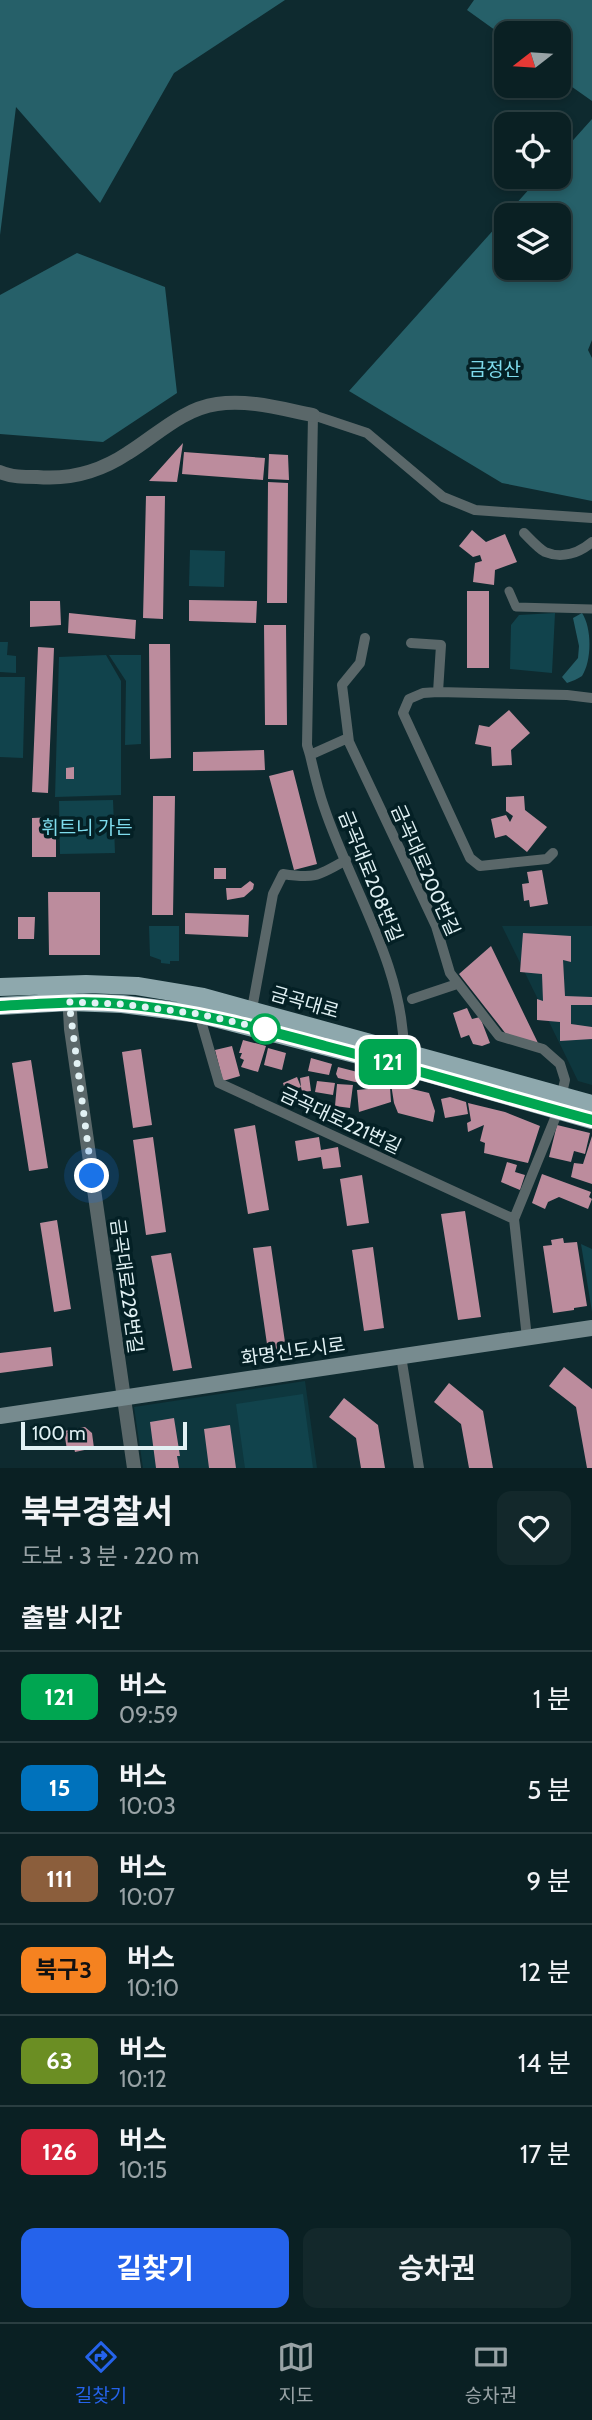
<!DOCTYPE html>
<html lang="ko">
<meta charset="utf-8">
<style>
:root{--surface:#0a2023;--page:#13282b;--text:#f1f3f6;--muted:#99a3a6;--line:#2a3e41;--accent:#2563eb}
body{margin:0;font-family:Cabin,"Noto Sans KR",sans-serif;background:var(--page);color:var(--text);height:100vh;display:flex;flex-direction:column;font-size:26px;white-space:nowrap}
*{box-sizing:border-box;margin:0}
p{font-size:23px;color:var(--muted)}
.icon{flex:none;width:38px;height:38px;fill:none;stroke:currentColor;stroke-width:2;stroke-linecap:round;stroke-linejoin:round}
.map{position:relative;height:1468px;overflow:hidden}
.drawer{display:flex;flex-direction:column;background:var(--surface);flex:1}
.drawer>*{flex:none}
.badge{padding:0 14px;border-radius:10px;font-size:24px;line-height:46px}
.needle{width:46px;rotate:253deg}
.controls{position:absolute;left:494px;top:21px;display:grid;gap:14px}
.controls a{display:grid;place-items:center;width:77px;height:77px;border-radius:14px;background:var(--surface);box-shadow:0 4px 10px #0003,0 0 0 2px var(--line);font-size:35px}
.scale{position:absolute;left:21px;bottom:18px;width:166px;box-sizing:border-box;padding-left:7px;border:4px solid #e1f1f4;border-top:0;font-size:19px;line-height:24px;white-space:nowrap;color:#e1f1f4;-webkit-text-stroke:5px #042025;paint-order:stroke}
.you{position:absolute;width:35px;height:35px;margin:-18px;border:5px solid #fff;border-radius:50%;background:#1a73e8;box-shadow:0 0 0 10px #1a73e833}
.map>.badge{position:absolute;translate:-50% -50%;box-shadow:0 0 0 4px #fff}
h2{padding:0 21px;font-size:26px;line-height:63px}
.round{display:grid;place-items:center;flex:none;width:74px;height:74px;border-radius:14px;background:var(--page)}
.head{display:flex;align-items:center;justify-content:space-between;height:119px;padding:0 21px}
h1{font-size:33px;font-weight:700;line-height:52px}
.cta{display:flex;gap:14px;margin-top:auto;padding:14px 21px}
.cta a{flex:1;height:80px;border-radius:14px;background:var(--accent);color:#fff;font-size:28px;font-weight:700;line-height:80px;text-align:center}
.cta a+a{background:var(--page);color:var(--text)}
ul{padding:0;list-style:none}
li{display:flex;align-items:center;gap:21px;height:91px;padding:0 21px;border-top:2px solid var(--line)}
li div{flex:1}
li b{display:block;font-size:26px}
li em{font-style:normal}
li .badge{min-width:77px;font-weight:700;text-align:center}
.tab-bar{display:flex;justify-content:space-around;align-items:center;height:98px;border-top:2px solid var(--line);background:var(--surface);font-size:19px;color:var(--muted)}
.tab-bar a{display:grid;justify-items:center;gap:4px}
.tab-bar .current{color:var(--accent)}
.map>svg:first-child{display:block}
.built{fill:#0e373e}
.green{fill:#11434c}
.forest{fill:#266069}
.water{fill:#255f69}
.building{fill:#bc8c9d}
.lines{fill:none;stroke-linecap:round;stroke-linejoin:round}
.pedestrian{stroke:#5a6769;stroke-width:9}
.minor{stroke:#5a6769;stroke-width:10}
.tertiary{stroke:#5a6769;stroke-width:14}
.secondary{stroke:#778b8f;stroke-width:16}
.primary{stroke:#8ea8ad;stroke-width:18}
.line-casing{stroke:#fff;stroke-width:16}
.line{stroke:#00a651;stroke-width:10}
.walk{stroke:#e1f1f4;stroke-width:7;stroke-dasharray:0 12.6}
.stop-dot{fill:#fff;stroke:#00a651;stroke-width:3.5}
.labels{text-anchor:middle;stroke-width:7;stroke-linejoin:round;paint-order:stroke}
.park-label{font-size:19px;fill:#7fdced;stroke:#042025}
.street-label{font-size:19px;fill:#e1f1f4;stroke:#042025}
</style>
<div class="map">
<svg width="592" height="1468" viewBox="0 0 592 1468">
<rect width="100%" height="100%" fill="#0e2a2f"/>
<path class="built" d="M502 926H592V1085L578 1081Z
M305 1381 317 1468H143L134 1407Z"/>
<path class="green" d="M190 550 225 551 224 587 189 586Z
M555 613 552 673 510 669 511 625 519 615Z
M0 642H8L7 655 16 656V673L0 672Z
M106 655 121 681V795L55 797 59 657Z
M109 655H141V744L125 745 126 681Z
M0 677H25L23 758 0 757Z
M113 800 115 853 60 854 59 801Z
M149 926H179V961H170V964L161 963V960L150 956Z
M581 1244 592 1249V1312Z
M303 1394 313 1468H245L236 1404Z"/>
<path class="forest" d="M0 0H285L174 73 100 203 16 107 0 235Z
M474 0H592V101L558 77V33H506V38L467 10Z
M592 119V340L588 350 592 358V501L502 483 349 391 506 216V268H558V215H506L540 177H558V157Z
M77 253 165 287 177 393 103 442 0 434V295Z"/>
<path class="water" d="M582 613C592 628 592 661 582 676 578 679 572 681 567 683L562 677 578 658 579 646 573 618Z"/>
<path class="building" d="M183 443 177 482 149 481Z
M184 452 265 458 263 480 182 474Z
M269 454 288 455 289 480 268 479Z
M268 482 288 483 287 603H267Z
M146 496H165L163 619 143 618Z
M472 530 486 542 505 534 517 562 495 570 494 585 473 582 475 563 482 561 480 555 473 557 459 546Z
M467 591H489V668H467Z
M189 600 257 601 256 623 189 621Z
M30 601H60L61 625 30 627Z
M69 613 136 620 135 639 68 633Z
M264 625H286L287 725H265Z
M149 644H170L171 758 150 759Z
M38 647 54 648 48 793 32 792Z
M509 710 530 733 511 750 512 765 492 766 491 747 475 744 479 725 489 727Z
M264 750 265 770 193 771V752Z
M74 767V779H66V768Z
M293 770 317 864 294 870 269 776Z
M153 796H175L173 915H152Z
M524 796 525 810 547 827 527 852 506 835 495 838 491 819 506 815 510 822 513 816 506 811V797Z
M56 817V857H32V818Z
M214 868H226V879H214Z
M542 870 548 904 530 907 529 900 524 901 522 884 529 883 527 872Z
M250 881 254 884 253 889 244 897 227 900 226 888H241Z
M48 892H100V955H49Z
M185 913 249 915 248 937 185 934Z
M18 917H35L34 939H18Z
M523 933 571 936V962L563 960 565 996 592 997V1005H571V1024L592 1027V1039L560 1041V1022L537 1020V999L543 1001 542 974 520 972Z
M491 946 538 1043 506 1034 459 974Z
M467 1008 472 1019 480 1017 490 1043 482 1046 473 1044 469 1035 461 1038 453 1013Z
M243 1040 266 1046 258 1072 241 1067 244 1060 240 1058 242 1053H239Z
M232 1046 240 1076 223 1081 215 1050Z
M268 1048 286 1053 282 1070 264 1065Z
M141 1049 152 1125 133 1128 122 1052Z
M311 1058 332 1064 329 1075 308 1071Z
M31 1060 48 1168 29 1171 12 1063Z
M338 1067 373 1076 371 1083 364 1084 338 1078 336 1074Z
M309 1076 311 1091 302 1092 301 1087 286 1093 283 1083 297 1077 301 1087 300 1078Z
M317 1081 335 1083 333 1095 315 1092Z
M337 1084 353 1085 350 1108 335 1106Z
M391 1084 429 1093 435 1111 433 1122 398 1113 394 1103Z
M390 1087 391 1102 359 1112 357 1090Z
M311 1096 314 1108 303 1111 301 1098Z
M450 1097 466 1102 468 1114 445 1118 441 1099Z
M468 1103 505 1112 540 1126 528 1163 484 1153 485 1143 480 1141 484 1125 468 1132 467 1123 471 1121Z
M255 1125 269 1210 248 1214 234 1129Z
M557 1125 590 1133 585 1154 574 1151 571 1162 549 1157Z
M592 1136V1184L571 1177 574 1163 583 1164Z
M153 1137 166 1232 146 1235 133 1140Z
M319 1137 321 1150 338 1147 341 1167 323 1169 321 1157 298 1161 295 1141Z
M507 1162 517 1165 515 1172 525 1175 520 1190 501 1182Z
M542 1174 591 1192 589 1197 592 1199 588 1209 559 1197 548 1202 545 1209 532 1203Z
M362 1175 369 1223 347 1226 340 1179Z
M465 1211 481 1317 458 1320 441 1214Z
M57 1220 71 1309 54 1312 40 1223Z
M563 1238 564 1243 577 1242 587 1306 574 1308V1310L553 1313 543 1246 552 1245 551 1240Z
M271 1246 286 1349 268 1351 253 1248Z
M373 1247 384 1328 364 1331 352 1250Z
M171 1253 192 1368 173 1371 151 1256Z
M51 1347 53 1366 0 1373V1353Z
M564 1367 592 1389V1468H587L576 1407 549 1386Z
M449 1383 483 1411 493 1468H469L461 1424 434 1402Z
M344 1398 378 1425 385 1468H361L356 1438 329 1417Z
M174 1418 180 1456H177L179 1468H156L150 1422Z
M230 1425 236 1468H209L204 1429Z
M85 1427 92 1433 94 1448 75 1452 74 1448 67 1450 64 1431Z"/>
<g class="lines">
<path class="pedestrian" d="M509 591 516 607 592 609"/>
<path class="minor" d="M524 533C530 539 538 548 545 552 562 559 579 553 592 542
M365 638 360 663 342 685 349 742 436 926 450 973 499 1036 543 1049 560 1064 565 1080 558 1111 514 1219 527 1338
M411 643 441 645 438 692 567 695 592 698
M438 692 423 693 409 699 403 713 470 858 480 866 547 859 553 853
M348 738 310 755C314 772 318 790 324 807 351 888 403 964 404 1052
M310 755 307 745 313 415 367 433 443 497 475 510 592 518
M412 999 457 984
M252 1009 273 894 283 874C315 879 318 876 346 860
M199 1014 219 1083 514 1219
M401 1356 419 1468"/>
<path class="tertiary" d="M0 472C11 477 24 477 37 477 70 480 101 471 128 453 157 435 182 409 217 404 248 399 282 409 313 415
M69 993 71 1029 134 1468"/>
<path class="secondary" d="M0 1416 592 1328"/>
<path class="primary" d="M0 987 86 984 137 986 203 997 592 1104
M0 1006 69 1002 122 1004 199 1014 413 1069 592 1120"/>
</g>
<g class="lines">
<g class="line-casing">
<path id="line" d="M0 1006C41 1004 81 1000 122 1004 192 1010 258 1028 325 1046 414 1069 503 1096 592 1120"/>
</g>
<use href="#line" class="line"/>
<path class="walk" d="M92 1176 69 1002 122 1004 199 1014 265 1029"/>
</g>
<circle class="stop-dot" cx="265" cy="1029" r="14"/>
<g class="labels">
<g class="park-label">
<text x="495" y="376">금정산</text>
<text x="87" y="834">휘트니 가든</text>
</g>
<g class="street-label">
<text transform="translate(426 870) rotate(66)" y="7">금곡대로200번길</text>
<text transform="translate(371 876) rotate(68)" y="7">금곡대로208번길</text>
<text transform="translate(305 1002) rotate(16)" y="7">금곡대로</text>
<text transform="translate(341 1120) rotate(25)" y="7">금곡대로221번길</text>
<text transform="translate(127 1286) rotate(82)" y="7">금곡대로229번길</text>
<text transform="translate(293 1351) rotate(-8)" y="7">화명신도시로</text>
</g>
</g>
</svg>
<div class="controls">
<a><svg class="needle" viewBox="-14 -14 28 28"><path d="M0-13l5 13h-10z" fill="#e53935"/><path d="M0 13l5-13h-10z" fill="#99a3a6"/></svg></a>
<a><svg class="icon" aria-label="locate" viewBox="0 0 24 24"><circle cx="12" cy="12" r="6"/><path d="M12 2v4M12 18v4M2 12h4M18 12h4"/></svg></a>
<a><svg class="icon" aria-label="layers" viewBox="0 0 24 24"><path d="M12 4l9 5-9 5-9-5zM3 14l9 5 9-5"/></svg></a>
</div>
<div class="scale">100 m</div>
<div class="you" style="left:92px;top:1176px"></div>
<b class="badge" style="left:388px;top:1062px;background:#00a651;color:#fff">121</b>
</div>
<section class="drawer">
<div class="head"><div><h1>북부경찰서</h1><p>도보 · 3 분 · 220 m</p></div><a class="round"><svg class="icon" aria-label="heart" viewBox="0 0 24 24"><path d="M12 20l-8-8c-3-5 5-10 8-4 3-6 11-1 8 4z"/></svg></a></div>
<h2>출발 시간</h2>
<ul>
<li><span class="badge" style="background:#00a651;color:#fff">121</span><div><b>버스</b><p>09:59</p></div><em>1 분</em></li>
<li><span class="badge" style="background:#0072bc;color:#fff">15</span><div><b>버스</b><p>10:03</p></div><em>5 분</em></li>
<li><span class="badge" style="background:#8b5e3c;color:#fff">111</span><div><b>버스</b><p>10:07</p></div><em>9 분</em></li>
<li><span class="badge" style="background:#f58220;color:#111">북구3</span><div><b>버스</b><p>10:10</p></div><em>12 분</em></li>
<li><span class="badge" style="background:#6b8e23;color:#fff">63</span><div><b>버스</b><p>10:12</p></div><em>14 분</em></li>
<li><span class="badge" style="background:#d7263d;color:#fff">126</span><div><b>버스</b><p>10:15</p></div><em>17 분</em></li>
</ul>
<div class="cta"><a>길찾기</a><a>승차권</a></div>
</section>
<nav class="tab-bar">
<a class="current"><svg class="icon" aria-label="directions" viewBox="0 0 24 24"><path d="M12 3l9 9-9 9-9-9zM9 14v-3h6M13 9l2 2-2 2"/></svg>길찾기</a>
<a><svg class="icon" aria-label="map" viewBox="0 0 24 24"><path d="M3 6l6-2 6 2 6-2v14l-6 2-6-2-6 2zM9 4v14M15 6v14"/></svg>지도</a>
<a><svg class="icon" aria-label="tickets" viewBox="0 0 24 24"><path d="M3 7h18v10H3zM15 7v10"/></svg>승차권</a>
</nav>
